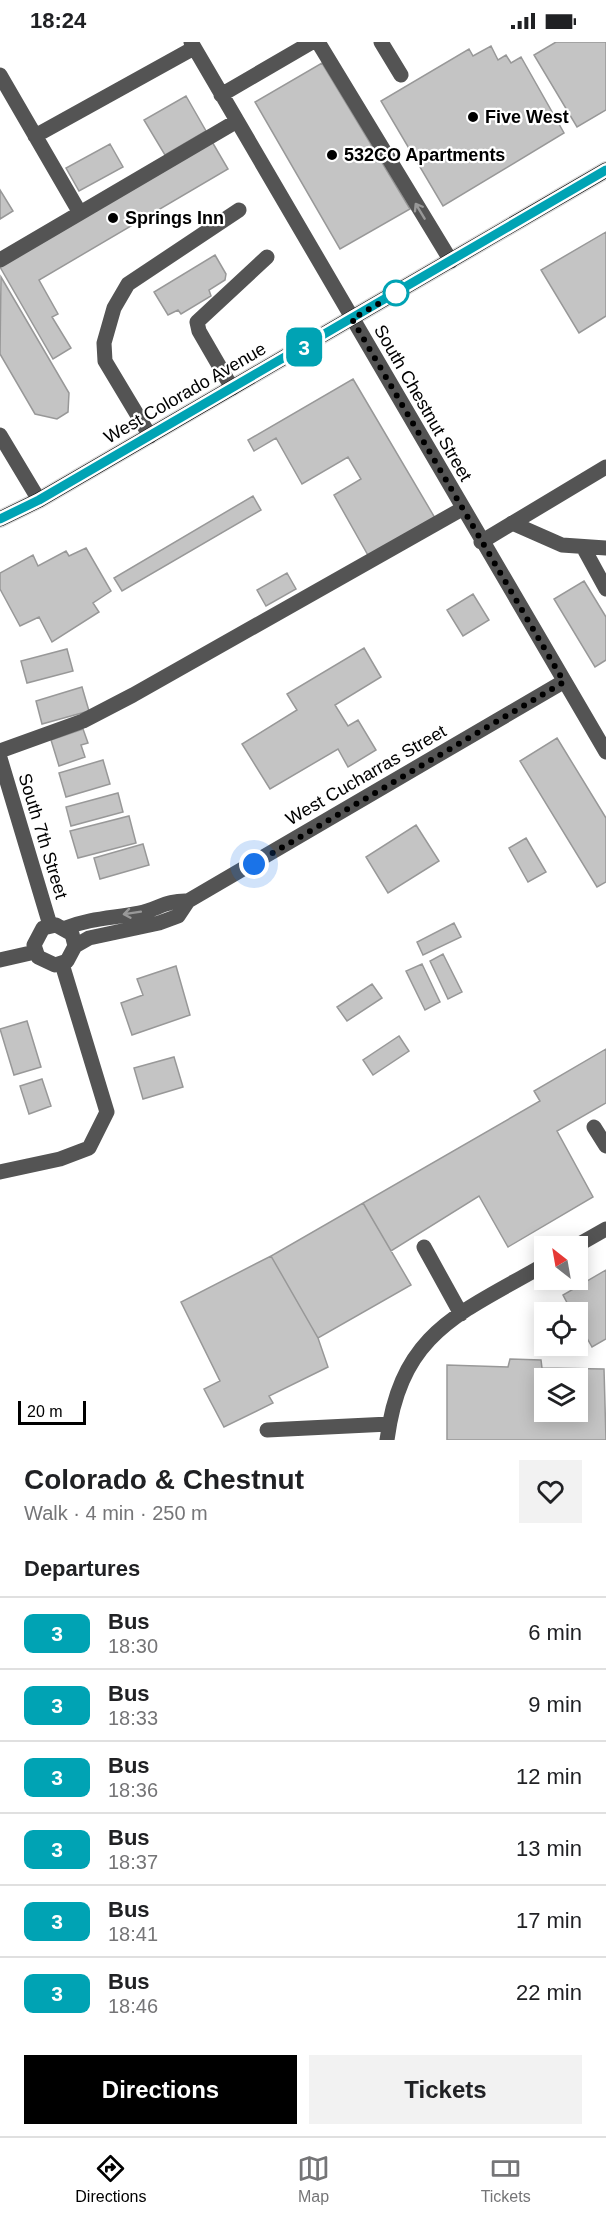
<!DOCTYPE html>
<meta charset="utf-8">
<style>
:root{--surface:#fff;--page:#f2f2f2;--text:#202124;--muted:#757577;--line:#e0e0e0;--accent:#000}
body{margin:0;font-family:Arial,sans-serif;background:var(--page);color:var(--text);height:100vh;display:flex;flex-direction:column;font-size:22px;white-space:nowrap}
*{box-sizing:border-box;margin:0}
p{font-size:20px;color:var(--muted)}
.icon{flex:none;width:33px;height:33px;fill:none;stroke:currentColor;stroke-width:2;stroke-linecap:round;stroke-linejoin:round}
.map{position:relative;height:1398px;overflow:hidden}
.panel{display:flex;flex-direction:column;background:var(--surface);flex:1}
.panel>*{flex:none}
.badge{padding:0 12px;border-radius:9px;font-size:21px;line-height:39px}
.needle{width:39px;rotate:329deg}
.controls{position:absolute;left:534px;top:1194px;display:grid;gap:12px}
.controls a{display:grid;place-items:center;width:54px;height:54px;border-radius:0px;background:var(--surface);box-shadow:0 3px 15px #0003;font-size:30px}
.scale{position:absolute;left:18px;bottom:15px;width:68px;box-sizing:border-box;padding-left:6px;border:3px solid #000;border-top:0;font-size:16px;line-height:21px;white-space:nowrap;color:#000;-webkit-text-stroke:4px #fff;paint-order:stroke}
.you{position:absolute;width:30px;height:30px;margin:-15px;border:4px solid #fff;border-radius:50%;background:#1a73e8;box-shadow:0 0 0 9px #1a73e833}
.map>.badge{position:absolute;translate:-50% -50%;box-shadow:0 0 0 3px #fff}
h2{padding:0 24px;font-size:22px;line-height:54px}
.round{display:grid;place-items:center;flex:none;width:63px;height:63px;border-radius:0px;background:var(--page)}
.overview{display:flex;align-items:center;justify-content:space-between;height:102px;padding:0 24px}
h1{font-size:28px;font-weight:700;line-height:45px}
.action{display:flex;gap:12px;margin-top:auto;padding:12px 24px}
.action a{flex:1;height:69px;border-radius:0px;background:var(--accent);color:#fff;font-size:24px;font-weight:700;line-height:69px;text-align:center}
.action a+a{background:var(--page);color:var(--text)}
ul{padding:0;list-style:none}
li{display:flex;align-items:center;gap:18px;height:72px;padding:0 24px;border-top:2px solid var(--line)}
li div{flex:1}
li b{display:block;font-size:22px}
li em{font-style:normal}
li .badge{min-width:66px;font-weight:700;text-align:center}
.status{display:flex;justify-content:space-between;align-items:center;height:42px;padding:0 30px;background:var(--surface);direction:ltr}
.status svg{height:16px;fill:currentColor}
.tab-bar{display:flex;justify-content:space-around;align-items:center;height:84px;border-top:2px solid var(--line);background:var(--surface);font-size:16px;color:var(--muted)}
.tab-bar a{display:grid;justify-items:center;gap:3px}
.tab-bar .on{color:var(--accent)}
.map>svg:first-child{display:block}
.building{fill:#c4c4c4;stroke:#989898;stroke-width:1.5;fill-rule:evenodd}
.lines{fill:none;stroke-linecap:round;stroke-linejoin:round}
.major-casing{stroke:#dbdbdb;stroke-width:18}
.minor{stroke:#545454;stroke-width:15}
.major{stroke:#000;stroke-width:15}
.oneway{stroke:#989898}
.line-casing{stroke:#fff;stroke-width:14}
.line{stroke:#00a3b4;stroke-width:9}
.walk{stroke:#000;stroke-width:6;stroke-dasharray:0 10.8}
.poi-dot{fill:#000;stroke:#fff;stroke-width:2}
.stop-dot{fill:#fff;stroke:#00a3b4;stroke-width:3}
.labels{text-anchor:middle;stroke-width:4.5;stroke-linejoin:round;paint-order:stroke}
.poi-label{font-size:18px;font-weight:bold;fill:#000;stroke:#fff;text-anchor:start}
.street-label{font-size:18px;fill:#000;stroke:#fff}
</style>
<div class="status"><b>18:24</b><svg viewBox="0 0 49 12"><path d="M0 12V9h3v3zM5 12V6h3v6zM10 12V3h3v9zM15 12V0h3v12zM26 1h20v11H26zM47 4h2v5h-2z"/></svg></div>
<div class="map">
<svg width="606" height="1398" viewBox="0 0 606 1398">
<rect width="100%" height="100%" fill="#fff"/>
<path class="building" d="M556 0H606V68L577 85 534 13Z
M491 4 498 18 506 13 511 21 521 15 564 91 443 164 381 59 469 7 473 14Z
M322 21 410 167 340 207 255 60Z
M186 54 206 89 165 113 144 78Z
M211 98 228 127 39 238 58 272 52 275 71 306 53 317 0 225Z
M110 102 123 125 79 149 66 126Z
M0 148 13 169 0 177Z
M606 190V274L579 291 541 228Z
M215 213 226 232 225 238 209 248 211 254 181 272 178 268 168 273 154 250Z
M1 235 69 351 68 370 57 377 35 372 0 312Z
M353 337 435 476 369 515 334 453 361 437 348 415 302 442 276 396 254 409 248 398Z
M253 454 261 468 122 549 114 536Z
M86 506 111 549 93 561 99 570 52 600 39 575 20 584 0 547V531L33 513 38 524 66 509 69 514Z
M287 531 296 547 266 564 257 548Z
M584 539 606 575V618L595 625 554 557Z
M473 552 489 578 463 594 447 568Z
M364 606 381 635 335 663 348 684 358 678 376 708 348 725 338 707 270 747 242 702 297 668 287 652Z
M67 607 73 629 27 641 21 619Z
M82 645 89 669 42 682 36 659Z
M83 687 88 701 81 703 85 715 59 724 51 698Z
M557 696 606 776V840L597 845 520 719Z
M103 718 110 742 66 755 59 731Z
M118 751 123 770 71 784 66 765Z
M129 774 136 801 78 816 70 789Z
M416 783 439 819 388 851 366 815Z
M526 796 546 830 528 840 509 806Z
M143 802 149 823 100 837 94 816Z
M454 881 461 895 423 913 417 900Z
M443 912 462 950 448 957 430 919Z
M422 922 440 960 425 968 406 929Z
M176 924 190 973 132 993 121 961 143 953 137 937Z
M372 942 382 956 347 979 337 965Z
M27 979 41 1025 14 1033 0 987Z
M399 994 409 1009 373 1033 363 1018Z
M606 1007V1061L557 1089 593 1155 508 1205 479 1154 391 1209 363 1161 540 1059 534 1049Z
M174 1015 183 1045 143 1057 134 1026Z
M42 1037 51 1064 29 1072 20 1044Z
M363 1161 411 1243 318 1296 271 1214Z
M271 1214 318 1296 328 1325 269 1354 273 1361 224 1385 204 1347 220 1339 181 1260Z
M606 1228V1297L592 1305 578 1280V1270H572L563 1253Z
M510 1317 541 1318 542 1326 604 1327 606 1398H447V1323L508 1325ZM544 1336H578V1370H544Z"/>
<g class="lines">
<g class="major-casing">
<path id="major" d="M0 477 39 458 606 128"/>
</g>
<path class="minor" d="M191 0 606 710
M318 0 451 219
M381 0 401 33
M0 33 80 171
M221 53 312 0
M35 94 194 6
M0 218 237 79
M232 346 199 289 197 280 267 215
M0 393 39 458
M150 394 105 319 104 301 114 266 128 242 239 168
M512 481 562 503 606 506
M481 500 606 425
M583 505 606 547
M0 709 83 679 133 653 462 467
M0 716 50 883
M66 886C90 876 114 876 139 871 158 867 167 858 188 859
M75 904 72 892 56 883 43 886 34 903 38 915 55 923 67 919 75 904 89 896 159 881 178 874 188 859 563 640
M0 918 35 910
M594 1085 606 1104
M0 1130 60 1117 89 1106 107 1070 62 922
M576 1204 606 1187
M424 1205 461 1272
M267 1388 389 1382
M387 1398C401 1290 459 1272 544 1223"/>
<use href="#major" class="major"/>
</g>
<defs><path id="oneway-shaft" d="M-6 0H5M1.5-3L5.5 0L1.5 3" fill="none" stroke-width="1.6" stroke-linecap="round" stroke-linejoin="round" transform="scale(1.5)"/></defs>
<g class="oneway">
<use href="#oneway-shaft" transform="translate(420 169) rotate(-121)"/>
<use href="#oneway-shaft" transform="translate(132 871) rotate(171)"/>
</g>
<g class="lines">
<g class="line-casing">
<path id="line" d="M0 477 39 458 606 128"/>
</g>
<use href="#line" class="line"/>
<path class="walk" d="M254 822 564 640 352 277 404 247 396 251"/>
</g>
<g class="poi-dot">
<circle cx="473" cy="75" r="6"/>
<circle cx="332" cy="113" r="6"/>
<circle cx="113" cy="176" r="6"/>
</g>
<circle class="stop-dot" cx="396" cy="251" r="12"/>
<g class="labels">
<g class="poi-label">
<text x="485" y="81">Five West</text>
<text x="344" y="119">532CO Apartments</text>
<text x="125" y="182">Springs Inn</text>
</g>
<g class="street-label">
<text transform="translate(185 351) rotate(-30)" y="6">West Colorado Avenue</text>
<text transform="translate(423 361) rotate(60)" y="6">South Chestnut Street</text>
<text transform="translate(366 733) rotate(-30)" y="6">West Cucharras Street</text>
<text transform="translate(43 794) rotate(73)" y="6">South 7th Street</text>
</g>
</g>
</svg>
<div class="controls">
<a><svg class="needle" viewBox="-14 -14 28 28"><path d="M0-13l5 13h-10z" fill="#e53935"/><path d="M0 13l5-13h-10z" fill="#757577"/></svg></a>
<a><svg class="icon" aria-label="locate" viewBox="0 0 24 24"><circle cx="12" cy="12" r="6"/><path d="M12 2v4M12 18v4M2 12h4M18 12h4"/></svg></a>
<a><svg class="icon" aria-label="layers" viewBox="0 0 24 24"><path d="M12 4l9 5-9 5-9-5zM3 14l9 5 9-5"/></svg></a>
</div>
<div class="scale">20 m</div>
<div class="you" style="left:254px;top:822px"></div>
<b class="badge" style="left:304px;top:305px;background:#00a3b4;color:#fff">3</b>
</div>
<section class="panel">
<div class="overview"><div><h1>Colorado &amp; Chestnut</h1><p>Walk · 4 min · 250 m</p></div><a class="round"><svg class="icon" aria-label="heart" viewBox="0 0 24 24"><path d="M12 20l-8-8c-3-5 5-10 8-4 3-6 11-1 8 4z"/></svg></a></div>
<h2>Departures</h2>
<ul>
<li><span class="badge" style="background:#00a3b4;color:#fff">3</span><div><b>Bus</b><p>18:30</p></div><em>6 min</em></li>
<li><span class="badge" style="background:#00a3b4;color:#fff">3</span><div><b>Bus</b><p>18:33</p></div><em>9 min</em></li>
<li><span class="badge" style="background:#00a3b4;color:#fff">3</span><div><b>Bus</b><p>18:36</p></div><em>12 min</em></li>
<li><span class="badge" style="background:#00a3b4;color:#fff">3</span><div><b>Bus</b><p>18:37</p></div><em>13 min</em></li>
<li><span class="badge" style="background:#00a3b4;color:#fff">3</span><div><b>Bus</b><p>18:41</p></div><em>17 min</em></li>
<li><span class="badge" style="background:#00a3b4;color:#fff">3</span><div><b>Bus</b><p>18:46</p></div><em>22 min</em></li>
</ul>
<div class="action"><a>Directions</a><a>Tickets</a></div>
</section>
<nav class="tab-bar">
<a class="on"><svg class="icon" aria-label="directions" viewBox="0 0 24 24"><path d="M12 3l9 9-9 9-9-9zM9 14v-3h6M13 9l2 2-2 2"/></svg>Directions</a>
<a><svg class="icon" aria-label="map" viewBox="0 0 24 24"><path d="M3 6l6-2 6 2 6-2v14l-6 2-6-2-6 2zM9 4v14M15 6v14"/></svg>Map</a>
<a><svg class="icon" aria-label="tickets" viewBox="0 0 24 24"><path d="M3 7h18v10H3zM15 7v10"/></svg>Tickets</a>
</nav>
